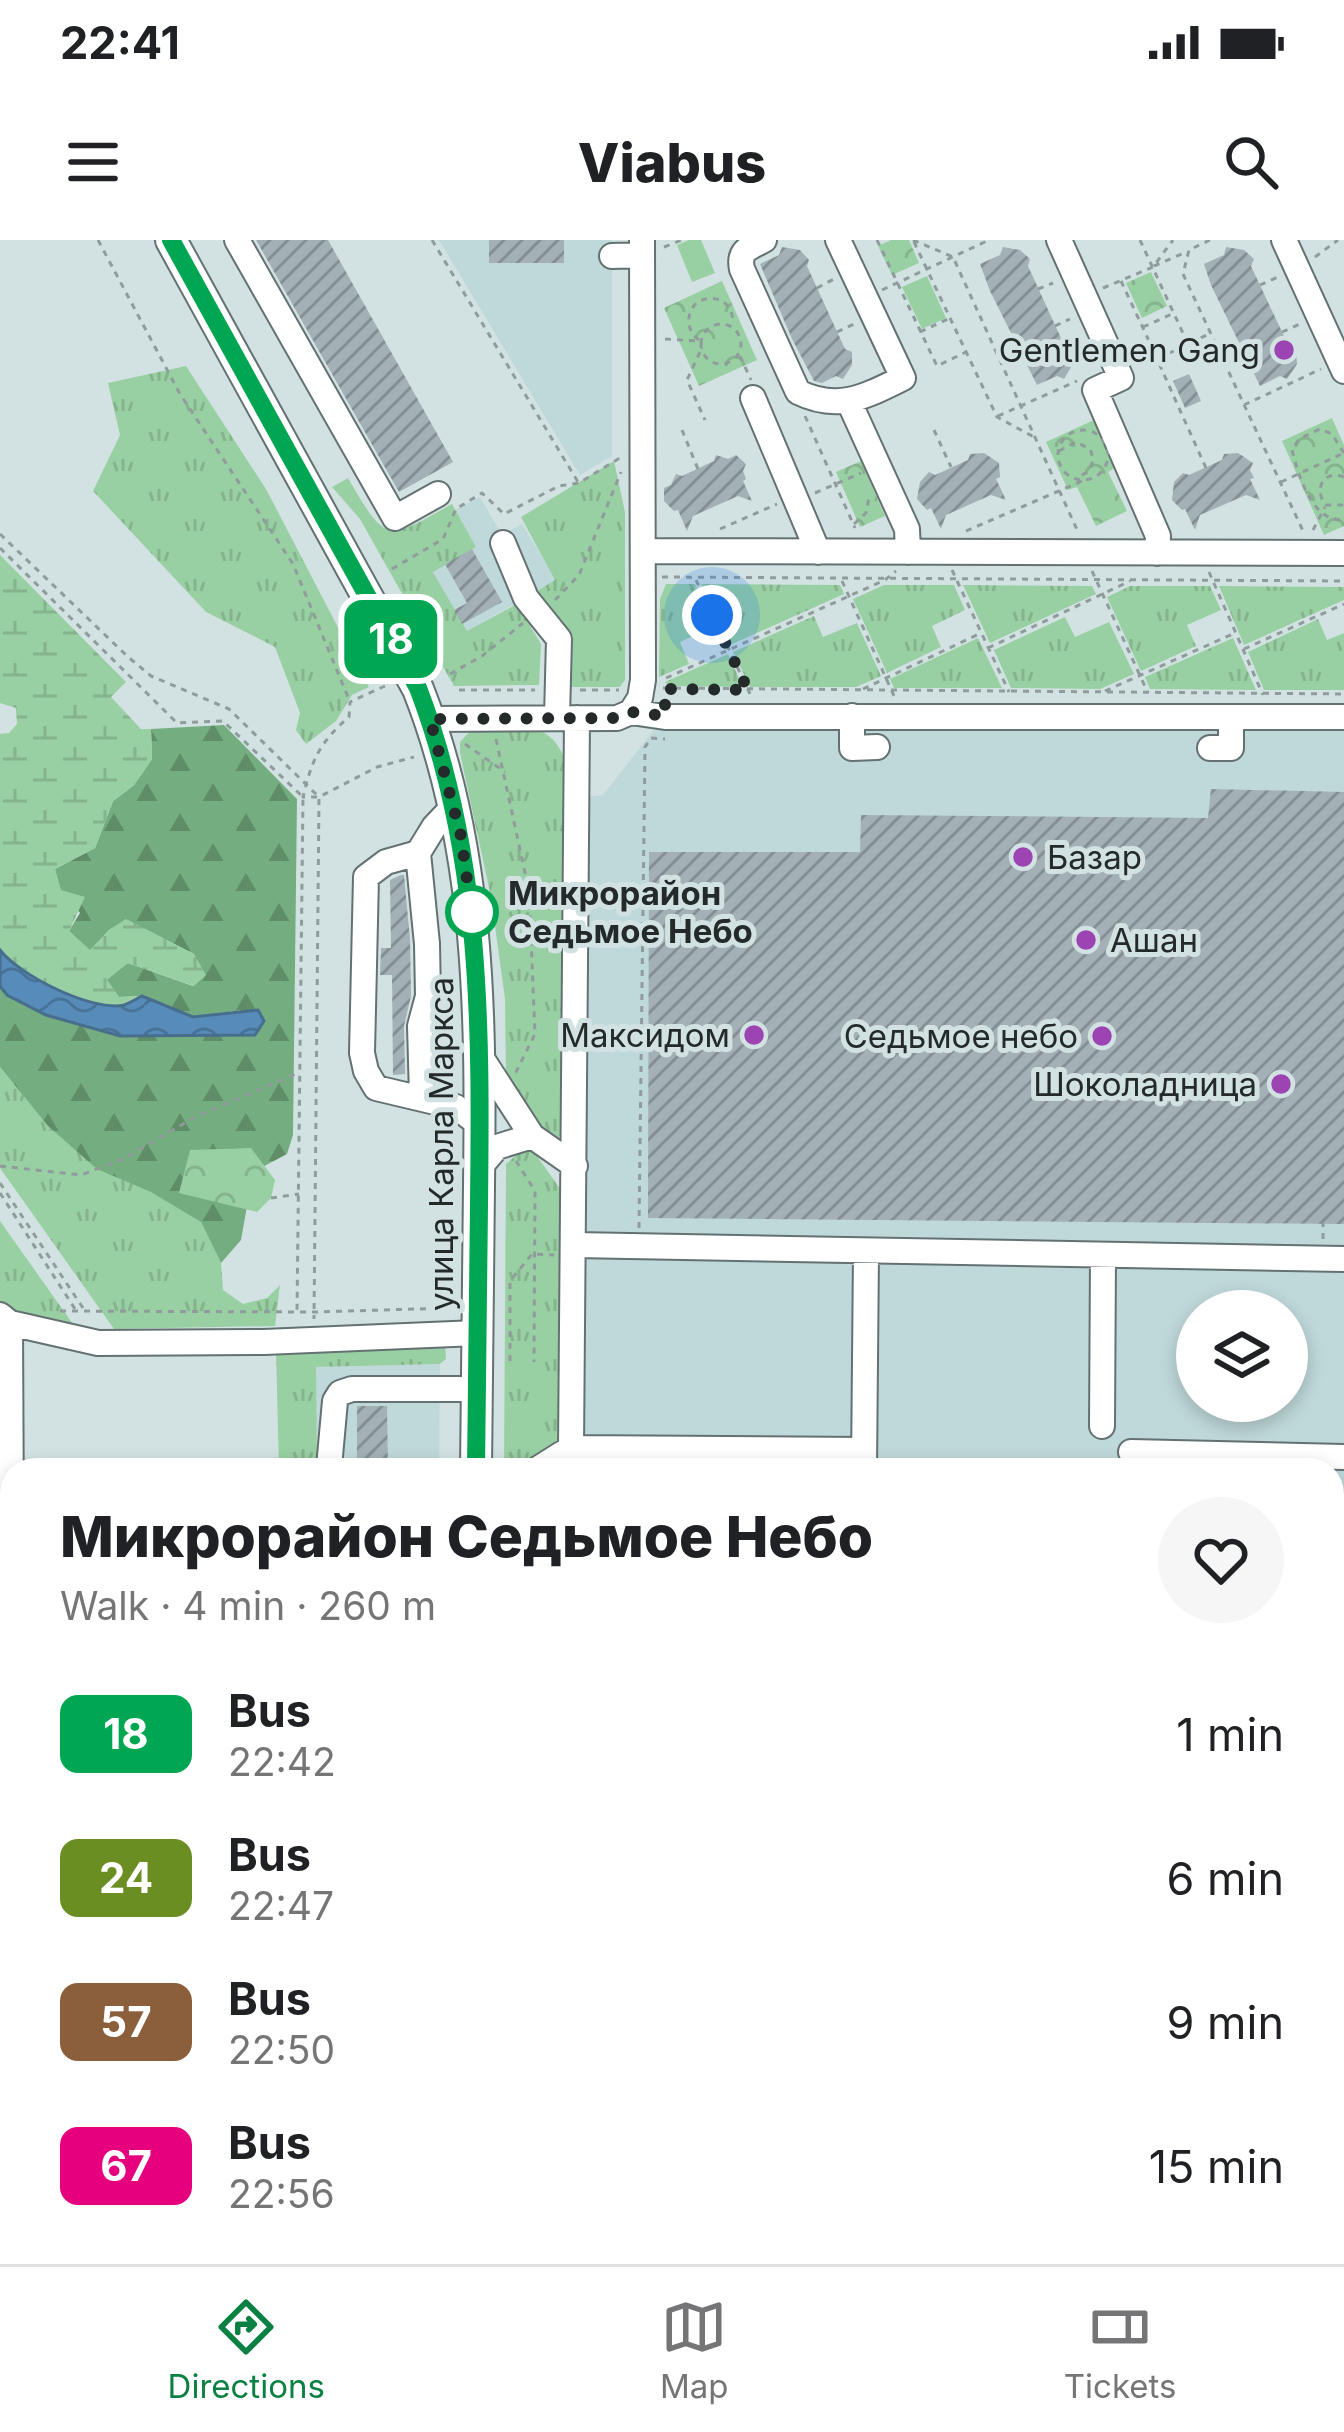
<!DOCTYPE html>
<meta charset="utf-8">
<style>
:root{--surface:#fff;--page:#f6f6f6;--text:#202124;--muted:#757577;--line:#e0e0e0;--accent:#0b8043}
body{margin:0;font-family:Inter,sans-serif;background:var(--page);color:var(--text);height:100vh;display:flex;flex-direction:column;font-size:45px;white-space:nowrap}
*{box-sizing:border-box;margin:0}
p{font-size:39px;color:var(--muted)}
.icon{flex:none;width:66px;height:66px;fill:none;stroke:currentColor;stroke-width:2;stroke-linecap:round;stroke-linejoin:round}
.map{position:relative;flex:1;overflow:hidden}
.drawer{position:absolute;left:0px;top:1218px;width:1344px;height:807px;display:flex;flex-direction:column;background:var(--surface);border-radius:36px 36px 0 0;box-shadow:0 6px 18px #0003}
.drawer>*{flex:none}
.badge{padding:0 24px;border-radius:18px;font-size:42px;line-height:78px}
.tools{position:absolute;left:1176px;top:1050px;display:grid;gap:24px}
.tools a{display:grid;place-items:center;width:132px;height:132px;border-radius:50%;background:var(--surface);box-shadow:0 6px 18px #0003;font-size:60px}
.you{position:absolute;width:60px;height:60px;margin:-30px;border:9px solid #fff;border-radius:50%;background:#1a73e8;box-shadow:0 0 0 18px #1a73e833}
.map>.badge{position:absolute;translate:-50% -50%;box-shadow:0 0 0 6px #fff}
.round{display:grid;place-items:center;flex:none;width:126px;height:126px;border-radius:63px;background:var(--page)}
.headline{display:flex;align-items:center;justify-content:space-between;height:204px;padding:0 60px}
h1{font-size:57px;font-weight:800;line-height:90px}
ul{padding:0;list-style:none}
li{display:flex;align-items:center;gap:36px;height:144px;padding:0 60px}
li div{flex:1}
li b{display:block;font-size:45px}
li em{font-style:normal}
li .badge{min-width:132px;font-weight:700;text-align:center}
.status{display:flex;justify-content:space-between;align-items:center;height:84px;padding:0 60px;background:var(--surface);direction:ltr}
.status svg{height:33px;fill:currentColor}
header{display:flex;justify-content:space-between;align-items:center;height:156px;padding:0 60px;background:var(--surface);font-size:54px;font-weight:800}
.menu{display:flex;justify-content:space-around;align-items:center;height:168px;border-top:3px solid var(--line);background:var(--surface);font-size:33px;color:var(--muted)}
.menu a{display:grid;justify-items:center;gap:6px}
.menu .active{color:var(--accent)}
.map>svg:first-child{display:block}
.built{fill:#bfd8d9;fill-rule:evenodd}
.grass{fill:url(#grass-tufts)}
.forest{fill:url(#forest-firs)}
.wetland{fill:url(#wetland-marsh)}
.park{fill:url(#park-crowns)}
.pitch{fill:#99d0a3}
.water{fill:url(#water-waves);stroke:#486e8e;stroke-width:3}
.building{fill:url(#building-hatch)}
.lines{fill:none;stroke-linecap:round;stroke-linejoin:round}
.minor-casing{stroke:#647172;stroke-width:28}
.major-casing{stroke:#647172;stroke-width:34}
.path{stroke:#909c9c;stroke-width:3;stroke-dasharray:6 6;stroke-linecap:butt}
.minor{stroke:#fff;stroke-width:24}
.major{stroke:#fff;stroke-width:30}
.line-casing{stroke:#fff;stroke-width:27}
.line{stroke:#00a651;stroke-width:18}
.walk{stroke:#242929;stroke-width:12;stroke-dasharray:0 21.6}
.poi-dot{fill:#9c45b2;stroke:#d2e2e2;stroke-width:4.5}
.stop-dot{fill:#fff;stroke:#00a651;stroke-width:6}
.labels{text-anchor:middle;stroke-width:10;stroke-linejoin:round;paint-order:stroke}
.poi-label{font-size:33px;fill:#242929;stroke:#d2e2e2;text-anchor:end}
.stop-label{font-size:33px;font-weight:bold;fill:#242929;stroke:#d2e2e2;text-anchor:start}
.street-label{font-size:33px;fill:#242929;stroke:#d2e2e2}
</style>
<div class="status"><b>22:41</b><svg viewBox="0 0 49 12"><path d="M0 12V9h3v3zM5 12V6h3v6zM10 12V3h3v9zM15 12V0h3v12zM26 1h20v11H26zM47 4h2v5h-2z"/></svg></div>
<header><svg class="icon" aria-label="menu" viewBox="0 0 24 24"><path d="M4 6h16M4 12h16M4 18h16"/></svg>Viabus<svg class="icon" aria-label="search" viewBox="0 0 24 24"><circle cx="10" cy="10" r="6"/><path d="M15 15l6 6"/></svg></header>
<div class="map">
<svg width="1344" height="2024" viewBox="0 0 1344 2024">
<defs>
<pattern id="grass-tufts" width="24" height="20" patternUnits="userSpaceOnUse" patternTransform="scale(3)"><rect width="24" height="20" fill="#99d0a3"/><path d="M3 7l-1-3M5 7V3M7 7l1-3M15 17l-1-3M17 17v-4M19 17l1-3" fill="none" stroke="#84b38c"/></pattern>
<pattern id="forest-firs" width="22" height="20" patternUnits="userSpaceOnUse" patternTransform="scale(3)"><rect width="22" height="20" fill="#74ad7f"/><path d="M5 1l3.5 6h-7zM16 11l3.5 6h-7z" fill="#5f8d68"/></pattern>
<pattern id="wetland-marsh" width="20" height="14" patternUnits="userSpaceOnUse" patternTransform="scale(3)"><rect width="20" height="14" fill="#99d0a3"/><path d="M1 5h8M5 5V1M11 12h8M15 12V8" fill="none" stroke="#84b38c"/></pattern>
<pattern id="park-crowns" width="20" height="18" patternUnits="userSpaceOnUse" patternTransform="scale(3)"><rect width="20" height="18" fill="#99d0a3"/><path d="M2 6a3 3 0 1 1 6 0M12 15a3 3 0 1 1 6 0" fill="none" stroke="#84b38c"/></pattern>
<pattern id="water-waves" width="16" height="10" patternUnits="userSpaceOnUse" patternTransform="scale(3)"><rect width="16" height="10" fill="#578cba"/><path d="M0 5q4-4 8 0t8 0" fill="none" stroke="#487297"/></pattern>
<pattern id="building-hatch" width="6" height="6" patternUnits="userSpaceOnUse" patternTransform="scale(3)"><rect width="6" height="6" fill="#a3b0b5"/><path d="M-1 1l2-2M0 6l6-6M5 7l2-2" fill="none" stroke="#858f93"/></pattern>
</defs>
<rect width="100%" height="100%" fill="#d2e2e2"/>
<path class="built" d="M439 0H612V216L580 235Z
M480 257 502 295 522 284 556 340 466 392 433 331 475 307 455 270Z
M657 486 1344 487V1409H1332V1230H557L566 559 603 555ZM1197 1071H1287V1161H1197Z
M440 1124 439 1230H317L315 1127Z"/>
<path class="grass" d="M186 126 266 249 369 447 352 455 336 481 306 504 296 490 300 473 275 407 206 372 93 251 120 195 108 143Z
M614 221 625 272V440L620 447H563L534 353 555 340 521 277Z
M348 238C387 305 386 301 452 264L476 307 433 332 467 391 517 364 541 404 539 445 454 446 360 279 332 247Z
M666 344H695L715 386 680 402 689 424 659 437 660 359Z
M701 344 840 345 844 354 730 405Z
M884 345H954L965 370 932 386 941 407 887 433 853 359Z
M963 345 1092 346 1096 354 990 403Z
M1130 346H1210L1221 370 1187 385 1196 406 1141 431 1107 357Z
M1219 346 1344 347V360L1244 405Z
M814 376 823 397 857 383 881 436 856 447H750L733 412Z
M1065 377 1075 397 1109 382 1134 434 1100 449 1011 448 994 410Z
M1318 379 1327 400 1344 393V450H1264L1248 412Z
M978 398 1002 448H894L890 439Z
M1233 398 1256 450 1150 449 1145 437Z
M728 414 743 447 669 446 665 442Z
M474 487C516 488 549 476 566 522L562 895 556 898 543 892 506 841 505 759 491 657 460 513V502Z
M0 827 47 885 201 982 221 1023 223 1050 243 1064 267 1058 280 1045 275 1086 114 1089 0 928Z
M522 910 534 912 561 950 558 1208 521 1230H504L506 924Z
M0 981 75 1087 0 1071Z
M445 1102 446 1119 440 1124 316 1127 317 1230H279L276 1109Z"/>
<path class="forest" d="M224 485 297 559 293 895 287 914 253 932 241 1000 221 1023 201 982 151 952 97 929 47 885 0 827V746L7 755 120 796 242 770 193 777 142 756 119 757 106 739 128 723 193 746 194 714 127 680 109 690 90 711 69 691 80 673 60 650 55 629 95 608 113 561 134 545 152 519 151 489Z"/>
<path class="wetland" d="M0 315 126 442 111 457 141 489H151L152 519 134 545 113 561 95 608 55 629 61 650 85 657 69 691 90 710 109 690 126 679 194 714 206 735 194 746 128 723 107 740 119 757 142 756C136 759 130 764 124 765 92 772 19 735 0 710V494L9 493 17 484 16 468 0 463Z"/>
<path class="park" d="M891 0H909L919 23 892 35 878 6Z
M1151 32 1167 66 1142 78 1126 43Z
M722 41 757 120 699 146 664 68Z
M1332 178 1344 205V286L1324 295 1282 201Z
M1096 179 1118 226 1108 232 1127 271 1096 286 1077 247 1068 250 1046 202Z
M861 221 885 276 860 287 836 232Z
M251 908 275 940 271 958 257 972 179 953 190 910Z"/>
<path class="pitch" d="M689 0H701L715 33 692 42 677 5Z
M927 36 946 78 922 89 902 47Z
M1332 1482H1344V2024H600L599 2013H1332Z"/>
<path class="water" d="M0 710C19 735 92 772 124 765 130 763 136 759 142 756L193 777 258 770 264 781 255 795 120 796 46 775 7 755 0 746Z"/>
<path class="building" d="M256 0H328L453 222 399 252Z
M489 0H564V23H489Z
M782 7 800 10 809 20 807 26 845 109 852 112V125L843 139 836 136 822 143 814 141 792 99 760 24 779 15Z
M1003 7 1020 10 1030 19 1028 26 1066 109 1073 111V124L1064 139 1057 136 1037 145 990 51 980 24 1000 15Z
M1226 7 1244 10 1254 19 1251 26 1290 109 1296 112 1297 124 1287 139 1280 136 1260 146 1211 45 1204 24 1224 15Z
M1189 134 1201 161 1185 168 1173 141Z
M984 213 999 223 1000 237 996 239 1006 260 991 255 946 275 941 289 931 268 927 270 917 259 920 242 929 232 935 235 968 220 970 214Z
M1238 213 1253 223 1250 230 1254 238 1250 239 1260 260 1246 255 1200 275 1195 290 1185 269 1182 270 1172 260 1174 242 1183 233 1189 235 1222 220 1224 214Z
M716 215 728 219 736 215 746 224 743 231 746 239 743 241 752 261 738 256 693 276 687 291 678 270 674 271 664 261V248L671 245 676 234 682 236 714 221Z
M472 309 502 362 462 384 454 370 467 363 445 324Z
M1211 549 1344 552V984L648 978 649 612H860L861 575 1208 578Z
M401 635H404L410 699 411 756 404 786 405 834 393 835 392 735H380L381 708H391L390 640Z
M357 1166H387L388 1230H357Z"/>
<g class="lines">
<g class="minor-casing">
<path id="minor" d="M237 0 395 278 438 254
M764 0C749 8 738 10 742 29L798 152C839 172 866 156 903 138L838 0
M1059 0 1121 138 1095 150 1158 296 1157 313
M1284 0 1344 131
M612 16 642 15
M753 158 818 312
M850 164 907 289 908 312
M503 303 526 358 559 399 557 477
M643 311 1344 313
M631 472 640 458 643 440 642 0
M852 476V508L877 507
M430 479 617 478 631 472 665 477H1344
M1210 508H1231V477
M453 567 434 587 418 613 386 622 366 637 362 813 366 831 376 848 456 867 480 885
M418 613 427 704 428 756 420 786 422 856
M479 814 532 896 575 926
M480 927 497 907 532 896
M575 1005 1344 1019
M0 1075 10 1083 98 1103 264 1102 477 1093
M1102 1186 1103 1017
M571 1208 577 478
M1131 1212 1344 1217
M332 1230 329 1227 335 1161 340 1153 352 1149H477
M536 1230 571 1208 864 1210
M864 1230 866 1012
M0 1288H11L10 1083
M1332 1418H1344
M1332 1457H1344
M10 1575 12 1600
M7 1687 12 1711
M0 1825H12
M0 1903H12
M192 2013V2024
M308 2013 324 2024
M574 2013V2024
M104 2024V2013
M272 2024 282 2013"/>
</g>
<g class="major-casing">
<path id="major" d="M171 0 418 449C481 608 481 777 479 946 478 1040 477 1135 476 1230
M0 1463 12 1464
M0 1510H12
M443 2013V2024
M481 2024 482 2013"/>
</g>
<path class="path" d="M98 0 180 154 293 324 350 462
M432 0 578 242
M877 0 937 126 966 112
M913 0 953 17 1079 294
M1140 0 1187 102
M1210 0 1189 10 1183 34 1304 293
M914 2 997 177 1034 197
M664 7 682 0
M1315 17 1338 0
M1154 26 1184 13
M1121 41 1157 118
M1260 45 1280 36
M817 48 834 39
M1103 48 1153 27 1173 0
M1038 49 1053 43
M882 50 989 0
M701 104a20 20 0 1 1 40 0a20 20 0 1 1-40 0Z
M1055 86 1070 79
M1143 87 1172 74
M837 92 856 83
M920 92 948 79
M1282 92 1302 83
M665 99 697 101
M699 100C685 89 686 74 697 62 716 53 733 62 733 83
M700 112 687 140 705 180
M740 116 751 140
M1244 165 1321 129
M805 176 855 288
M998 176 1077 141
M1058 215a25 25 0 1 1 50 0a25 25 0 1 1-50 0Z
M682 190 698 229
M934 190 951 227
M1059 211 1076 202 1090 209C1096 222 1091 234 1076 237
M1344 213 1332 194 1320 189 1299 199 1292 210C1299 237 1312 282 1344 280
M1206 228 1157 119 1211 93
M1344 237C1323 229 1313 250 1326 265H1344
M1281 242 1342 214
M815 253 861 233
M854 284 866 273 869 258
M720 289 777 264
M1313 290 1325 267
M966 291 1082 241
M0 294 127 416 151 436 229 469 319 557 314 1079
M0 308 177 483 223 481 303 557 297 1072
M392 329 443 299 456 269 482 253 504 274 559 246 579 243 623 216
M952 330 1009 452
M1092 331 1148 453
M1209 332 1263 455
M662 337 1344 341
M696 340 751 456
M842 341 895 458
M555 360 579 335 621 232
M988 408 1130 341
M1244 409 1344 364
M450 434 482 416 523 383
M666 438 885 340 896 331
M385 446 350 462 349 477C320 502 312 519 303 557H319L377 527 414 517
M663 448 1344 454
M863 449 981 393
M459 450H535
M580 450H619
M1105 451 1235 393
M496 499 529 651 535 794 515 834
M465 504 505 532
M516 921 535 951 534 1122
M0 926 81 935 123 919 195 877 298 833
M0 943 85 1071
M0 953 77 1072
M271 958 299 954
M639 988 645 507 651 498 665 499
M1323 999V983
M60 1071 314 1072 452 1068
M510 1121V1041L532 1014 554 1015
M0 1316 12 1317
M0 1324H12
M0 1390 12 1388
M0 1398 12 1396
M0 1540H12
M538 2024V2013"/>
<use href="#minor" class="minor"/>
<use href="#major" class="major"/>
</g>
<g class="lines">
<g class="line-casing">
<path id="line" d="M171 0 418 448C482 615 481 788 479 964 478 1053 477 1141 476 1230"/>
</g>
<use href="#line" class="line"/>
<path class="walk" d="M472 672V676L461 596 430 479 617 478 631 472 665 476V449L748 450 712 375"/>
</g>
<g class="poi-dot">
<circle cx="1284" cy="110" r="12"/>
<circle cx="1023" cy="617" r="12"/>
<circle cx="1086" cy="700" r="12"/>
<circle cx="754" cy="795" r="12"/>
<circle cx="1102" cy="796" r="12"/>
<circle cx="1281" cy="844" r="12"/>
</g>
<circle class="stop-dot" cx="472" cy="672" r="24"/>
<g class="labels">
<g class="poi-label">
<text x="1260" y="122">Gentlemen Gang</text>
<text x="1047" y="629" text-anchor="start">Базар</text>
<text x="1110" y="712" text-anchor="start">Ашан</text>
<text x="730" y="807">Максидом</text>
<text x="1078" y="808">Седьмое небо</text>
<text x="1257" y="856">Шоколадница</text>
</g>
<g class="stop-label">
<text x="508" y="665">Микрорайон<tspan x="508" dy="38">Седьмое Небо</tspan></text>
</g>
<g class="street-label">
<text transform="translate(441 904) rotate(-90)" y="12">улица Карла Маркса</text>
</g>
</g>
</svg>
<div class="tools">
<a><svg class="icon" aria-label="layers" viewBox="0 0 24 24"><path d="M12 4l9 5-9 5-9-5zM3 14l9 5 9-5"/></svg></a>
</div>
<div class="you" style="left:712px;top:375px"></div>
<b class="badge" style="left:391px;top:399px;background:#00a651;color:#fff">18</b>
<section class="drawer">
<div class="headline"><div><h1>Микрорайон Седьмое Небо</h1><p>Walk · 4 min · 260 m</p></div><a class="round"><svg class="icon" aria-label="heart" viewBox="0 0 24 24"><path d="M12 20l-8-8c-3-5 5-10 8-4 3-6 11-1 8 4z"/></svg></a></div>
<ul>
<li><span class="badge" style="background:#00a651;color:#fff">18</span><div><b>Bus</b><p>22:42</p></div><em>1 min</em></li>
<li><span class="badge" style="background:#6b8e23;color:#fff">24</span><div><b>Bus</b><p>22:47</p></div><em>6 min</em></li>
<li><span class="badge" style="background:#8b5e3c;color:#fff">57</span><div><b>Bus</b><p>22:50</p></div><em>9 min</em></li>
<li><span class="badge" style="background:#e6007e;color:#fff">67</span><div><b>Bus</b><p>22:56</p></div><em>15 min</em></li>
</ul>
</section>
</div>
<nav class="menu">
<a class="active"><svg class="icon" aria-label="directions" viewBox="0 0 24 24"><path d="M12 3l9 9-9 9-9-9zM9 14v-3h6M13 9l2 2-2 2"/></svg>Directions</a>
<a><svg class="icon" aria-label="map" viewBox="0 0 24 24"><path d="M3 6l6-2 6 2 6-2v14l-6 2-6-2-6 2zM9 4v14M15 6v14"/></svg>Map</a>
<a><svg class="icon" aria-label="tickets" viewBox="0 0 24 24"><path d="M3 7h18v10H3zM15 7v10"/></svg>Tickets</a>
</nav>
